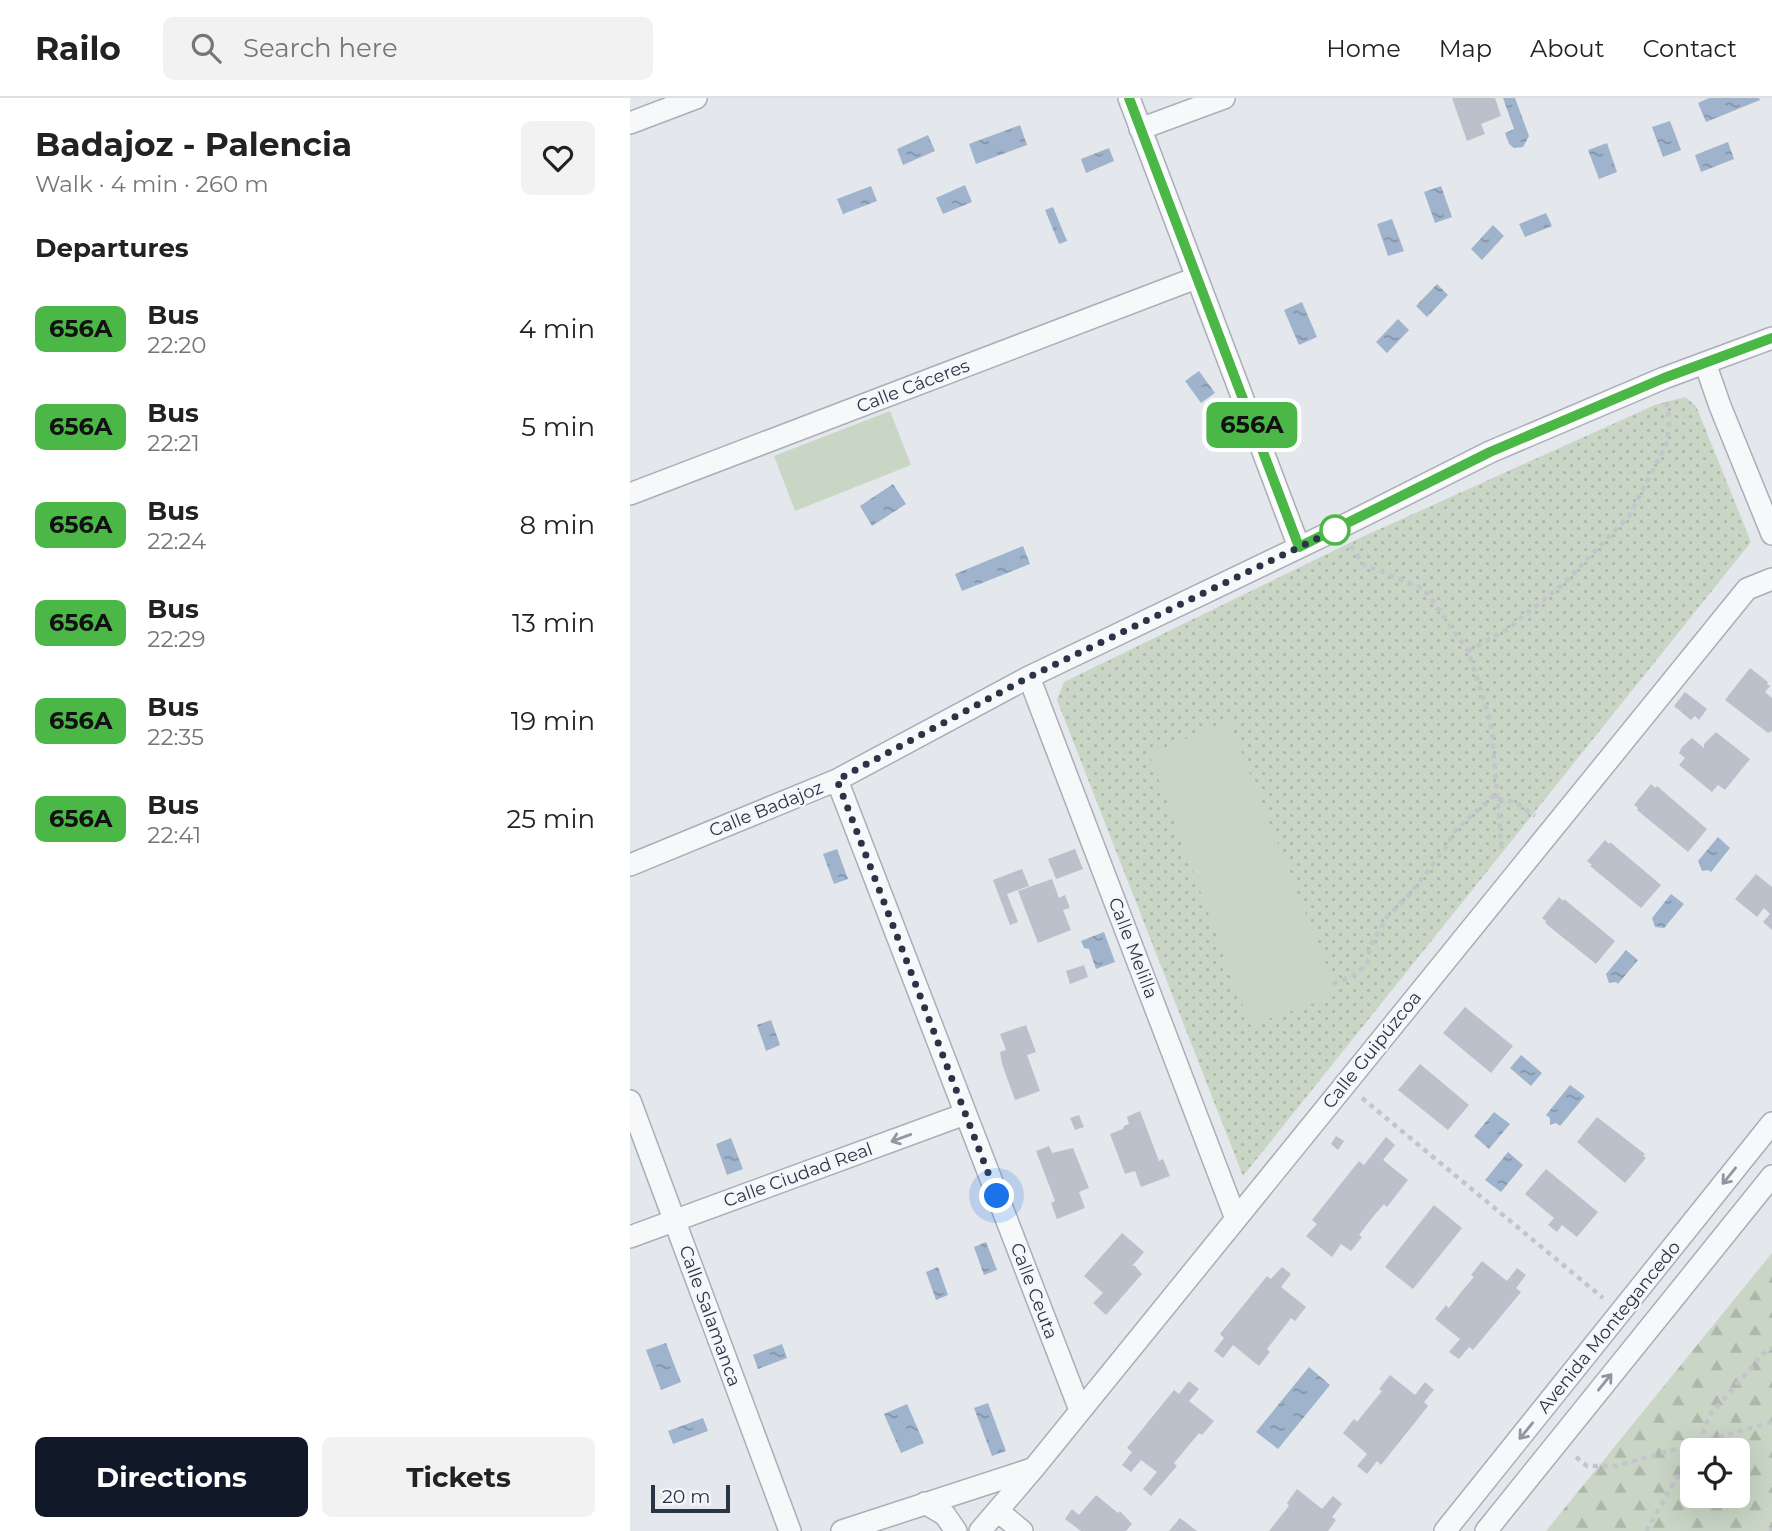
<!DOCTYPE html>
<meta charset="utf-8">
<style>
:root{--surface:#fff;--page:#f2f2f2;--text:#222;--muted:#767676;--line:#e0e0e0;--accent:#111827}
body{margin:0;font-family:Montserrat,sans-serif;background:var(--page);color:var(--text);height:100vh;display:flex;flex-direction:column;font-size:26px;white-space:nowrap}
*{box-sizing:border-box;margin:0}
p{font-size:23px;color:var(--muted)}
.icon{flex:none;width:38px;height:38px;fill:none;stroke:currentColor;stroke-width:2;stroke-linecap:round;stroke-linejoin:round}
.map{position:relative;flex:1;overflow:hidden}
.drawer{display:flex;flex-direction:column;background:var(--surface);width:630px}
.drawer>*{flex:none}
.badge{padding:0 14px;border-radius:10px;font-size:24px;line-height:46px}
.fabs{position:absolute;left:1050px;top:1340px;display:grid;gap:14px}
.fabs a{display:grid;place-items:center;width:70px;height:70px;border-radius:10px;background:var(--surface);box-shadow:0 7px 28px #0002;font-size:35px}
.scale{position:absolute;left:21px;bottom:18px;width:79px;box-sizing:border-box;padding-left:7px;border:4px solid #2b3445;border-top:0;font-size:19px;line-height:24px;white-space:nowrap;color:#2b3445;-webkit-text-stroke:5px #f4f6f9;paint-order:stroke}
.you{position:absolute;width:35px;height:35px;margin:-18px;border:5px solid #fff;border-radius:50%;background:#1a73e8;box-shadow:0 0 0 10px #1a73e833}
.map>.badge{position:absolute;translate:-50% -50%;box-shadow:0 0 0 4px #fff}
h2{padding:0 35px;font-size:26px;line-height:63px}
.round{display:grid;place-items:center;flex:none;width:74px;height:74px;border-radius:10px;background:var(--page)}
.overview{display:flex;align-items:center;justify-content:space-between;height:119px;padding:0 35px}
h1{font-size:33px;font-weight:700;line-height:52px}
.cta{display:flex;gap:14px;margin-top:auto;padding:14px 35px}
.cta a{flex:1;height:80px;border-radius:10px;background:var(--accent);color:#fff;font-size:28px;font-weight:700;line-height:80px;text-align:center}
.cta a+a{background:var(--page);color:var(--text)}
ul{padding:0;list-style:none}
li{display:flex;align-items:center;gap:21px;height:98px;padding:0 35px}
li div{flex:1}
li b{display:block;font-size:26px}
li em{font-style:normal}
li .badge{min-width:77px;font-weight:700;text-align:center}
header{display:flex;align-items:center;gap:42px;box-sizing:border-box;height:98px;padding:0 35px;background:var(--surface);border-bottom:2px solid var(--line)}
header strong{font-size:33px}
nav{display:flex;gap:38px;margin-inline-start:auto;font-size:24px}
.search{width:490px;height:63px;background:var(--page);display:flex;align-items:center;gap:18px;box-sizing:border-box;padding:0 24px;border-radius:10px;color:var(--muted);font-size:26px}
main{display:flex;flex:1;min-height:0}
.map>svg:first-child{display:block}
.forest{fill:url(#forest-firs);fill-rule:evenodd}
.park{fill:url(#park-dots)}
.pitch{fill:#c9d6c5}
.water{fill:url(#water-ripples)}
.building{fill:#bbc0ca}
.lines{fill:none;stroke-linecap:round;stroke-linejoin:round}
.minor-casing{stroke:#a9aeb7;stroke-width:24}
.path{stroke:#c2c5cb;stroke-width:4.5;stroke-dasharray:5 5;stroke-linecap:butt}
.minor{stroke:#f7f8fa;stroke-width:21}
.oneway{stroke:#9196a0}
.line-casing{stroke:#fff;stroke-width:16}
.line{stroke:#4ab747;stroke-width:10}
.walk{stroke:#2b3445;stroke-width:7;stroke-dasharray:0 12.6}
.stop-dot{fill:#fff;stroke:#4ab747;stroke-width:3.5}
.labels{text-anchor:middle;stroke-width:5;stroke-linejoin:round;paint-order:stroke}
.street-label{font-size:18px;fill:#2b3445;stroke:#f4f6f9}
</style>
<header>
<strong>Railo</strong>
<div class="search"><svg class="icon" aria-label="search" viewBox="0 0 24 24"><circle cx="10" cy="10" r="6"/><path d="M15 15l6 6"/></svg>Search here</div>
<nav><a>Home</a><a>Map</a><a>About</a><a>Contact</a></nav>
</header>
<main>
<section class="drawer">
<div class="overview"><div><h1>Badajoz - Palencia</h1><p>Walk · 4 min · 260 m</p></div><a class="round"><svg class="icon" aria-label="heart" viewBox="0 0 24 24"><path d="M12 20l-8-8c-3-5 5-10 8-4 3-6 11-1 8 4z"/></svg></a></div>
<h2>Departures</h2>
<ul>
<li><span class="badge" style="background:#4ab747;color:#111">656A</span><div><b>Bus</b><p>22:20</p></div><em>4 min</em></li>
<li><span class="badge" style="background:#4ab747;color:#111">656A</span><div><b>Bus</b><p>22:21</p></div><em>5 min</em></li>
<li><span class="badge" style="background:#4ab747;color:#111">656A</span><div><b>Bus</b><p>22:24</p></div><em>8 min</em></li>
<li><span class="badge" style="background:#4ab747;color:#111">656A</span><div><b>Bus</b><p>22:29</p></div><em>13 min</em></li>
<li><span class="badge" style="background:#4ab747;color:#111">656A</span><div><b>Bus</b><p>22:35</p></div><em>19 min</em></li>
<li><span class="badge" style="background:#4ab747;color:#111">656A</span><div><b>Bus</b><p>22:41</p></div><em>25 min</em></li>
</ul>
<div class="cta"><a>Directions</a><a>Tickets</a></div>
</section>
<div class="map">
<svg width="1142" height="1433" viewBox="0 0 1142 1433">
<defs>
<pattern id="forest-firs" width="22" height="20" patternUnits="userSpaceOnUse" patternTransform="scale(1.75)"><rect width="22" height="20" fill="#c9d6c5"/><path d="M5 1l3.5 6h-7zM16 11l3.5 6h-7z" fill="#adb8ab"/></pattern>
<pattern id="park-dots" width="8" height="8" patternUnits="userSpaceOnUse" patternTransform="scale(1.75)"><rect width="8" height="8" fill="#c9d6c5"/><path d="M2 2h.1M6 6h.1" fill="none" stroke="#adb8ab" stroke-width="1.8" stroke-linecap="round"/></pattern>
<pattern id="water-ripples" width="26" height="14" patternUnits="userSpaceOnUse" patternTransform="scale(1.75)"><rect width="26" height="14" fill="#9fb4cc"/><path d="M2 4q2-2 4 0t4 0M15 11q2-2 4 0t4 0" fill="none" stroke="#8293a7"/></pattern>
</defs>
<rect width="100%" height="100%" fill="#e4e7ec"/>
<path class="forest" d="M1142 1155V1433H916ZM1062 1353H1108V1398H1062Z"/>
<path class="park" d="M1055 299 1066 308 1121 444 613 1078 427 602 434 584 732 439 1025 307Z"/>
<path class="pitch" d="M260 313 281 367 165 413 144 358Z
M599 623 708 897 620 927 519 656Z"/>
<path class="water" d="M873 0H885L899 38 893 49 884 50 879 46 875 35 884 31Z
M1079 0H1129L1130 2 1076 24 1068 5Z
M1040 23 1051 52 1033 59 1022 29Z
M390 27 397 47 346 66 339 46Z
M298 37 305 53 273 67 267 51Z
M1098 44 1104 61 1071 74 1065 57Z
M977 45 987 74 969 81 958 52Z
M479 50 484 63 456 75 451 61Z
M335 87 342 104 313 116 306 100Z
M241 88 247 103 213 116 207 101Z
M811 88 822 119 805 125 794 94Z
M423 109 437 143 429 146 415 112Z
M916 115 922 128 895 139 889 126Z
M762 121 774 153 758 158 747 126Z
M863 127 874 138 852 162 841 151Z
M807 186 818 197 797 219 786 208Z
M672 204 687 239 669 247 654 212Z
M768 221 779 232 757 255 746 244Z
M569 273 585 295 571 305 555 283Z
M263 386 276 406 242 428 230 408Z
M393 448 400 466 332 493 325 476Z
M1088 739 1100 750 1081 774 1078 772 1072 773 1068 763Z
M207 751 218 781 204 786 193 756Z
M1041 796 1054 806 1034 830 1025 829 1022 820Z
M474 834 485 864 466 871 459 851 454 850 451 843Z
M996 852 1008 862 988 886 986 884 979 885 976 876Z
M141 922 150 947 136 953 127 927Z
M891 957 912 975 901 988 880 970Z
M940 987 955 998 930 1028 926 1025 920 1027V1020L916 1017Z
M864 1014 880 1026 859 1051 844 1038Z
M101 1040 113 1071 97 1077 86 1046Z
M878 1054 893 1067 871 1094 855 1082Z
M356 1144 367 1172 354 1177 344 1149Z
M308 1169 318 1197 306 1202 296 1174Z
M36 1245 51 1284 31 1292 16 1252Z
M152 1246 157 1260 128 1271 123 1257Z
M679 1269 700 1287 648 1351 626 1334Z
M358 1305 376 1353 362 1358 344 1310Z
M277 1306 294 1345 271 1355 254 1316Z
M73 1320 78 1333 43 1346 38 1333Z"/>
<path class="building" d="M822 0H865L871 18 851 26 855 36 837 43Z
M1120 570 1138 584 1137 586 1140 588 1135 594 1142 600V633L1138 635 1095 602Z
M1055 594 1077 611 1069 622 1065 618 1061 622 1044 608Z
M1086 634 1120 661 1095 692 1088 687 1082 694 1049 667 1055 660 1049 655 1052 649 1062 640 1074 650V646Z
M1021 686 1025 690 1027 688 1077 731 1058 754 1007 712 1008 710 1004 707Z
M975 742 979 746 980 744 1031 787 1011 810 960 768 962 767 957 763Z
M445 751 453 771 426 781 418 761Z
M392 771 399 788 377 796 388 824 380 827 363 782Z
M1126 776 1142 789V832L1133 824 1140 816 1134 810 1127 819 1105 801Z
M422 781 429 800 435 797 440 810 433 812 441 832 408 845 388 793Z
M929 799 933 803 934 801 985 843 966 866 915 825 916 823 912 820Z
M454 867 458 879 440 886 436 873Z
M835 909 883 948 861 975 813 935Z
M396 927 406 954 397 957 410 993 385 1002 372 966 370 954 376 952 370 936Z
M790 966 839 1007 818 1032 768 992Z
M510 1013 529 1063 533 1061 540 1078 511 1089 505 1073 495 1076 480 1036 493 1031 494 1028 499 1026 497 1019Z
M449 1017 454 1029 445 1032 440 1020Z
M967 1019 1015 1056 1013 1058 1016 1060 995 1085 947 1044Z
M706 1038 714 1043 708 1052 701 1046Z
M756 1039 765 1047 753 1062 778 1082 757 1109 754 1106 741 1121 729 1137 732 1139 721 1153 711 1146 702 1159 676 1138 687 1126 682 1122 729 1063 734 1067Z
M419 1048 422 1055 443 1050 459 1090 449 1094 455 1110 427 1121 421 1105 425 1103 406 1053Z
M916 1071 968 1114 947 1139 932 1127 927 1134 918 1127 924 1120 895 1096Z
M804 1107 832 1130 783 1191 755 1169Z
M492 1135 514 1154 502 1168H505L512 1176 476 1217 463 1205 473 1195 454 1178Z
M852 1163 877 1183 887 1170 896 1177 886 1190 891 1194 843 1252 839 1249 829 1261 819 1254 830 1241 805 1221 816 1207 819 1210 831 1194 844 1179 841 1177Z
M652 1169 661 1176 651 1189 676 1209 665 1223 661 1220 637 1251 640 1254 629 1268 603 1247 593 1260 584 1253 594 1240 590 1236 637 1178 641 1181Z
M760 1277 785 1297 795 1284 804 1292 794 1304 798 1308 787 1322 751 1367 747 1363 737 1376 727 1368 737 1356 713 1335 724 1321 727 1324 739 1309 752 1293 749 1291Z
M559 1283 569 1291 559 1303 584 1323 572 1337 569 1335 544 1365 547 1368 521 1398 513 1391 527 1374 511 1362 501 1374 492 1367 502 1354 497 1350 544 1292 549 1296Z
M667 1391 692 1411 703 1398 712 1406 702 1419 706 1422 698 1433H639L659 1408 657 1405Z
M466 1397 488 1415 490 1413 502 1426 496 1433H451L435 1421 442 1411 449 1417Z
M550 1420 567 1433H539Z"/>
<g class="lines">
<g class="minor-casing">
<path id="minor" d="M499 0 669 449
M0 25 66 0
M510 31 594 0
M1075 265 1090 308 1142 436
M0 396 566 180
M399 579 606 1121
M207 682 450 1312
M0 767 207 682 399 579 699 435 860 354 1034 280 1142 240
M0 1003 160 1433
M0 1139 335 1016
M295 1405 315 1417 326 1433
M368 1413 392 1433
M212 1433 402 1371
M350 1433 404 1370 1117 491 1142 481
M815 1433 1142 1025
M856 1433 1142 1078"/>
</g>
<path class="path" d="M721 448 733 466 794 491 838 553 861 624 872 755
M838 553 876 532 931 488 999 418 1036 347 1039 327 1037 304
M868 701 885 704 905 718
M703 886 722 878 737 867 740 849 757 819 780 796 814 752 826 732 867 695
M732 1000 973 1200
M1063 1353 1070 1343 1079 1318 1132 1257 1142 1250
M946 1359 957 1368H986L1142 1324
M1016 1433 1062 1354
M1140 1433 1142 1430"/>
<use href="#minor" class="minor"/>
</g>
<defs><path id="oneway-shaft" d="M-6 0H5M1.5-3L5.5 0L1.5 3" fill="none" stroke-width="1.6" stroke-linecap="round" stroke-linejoin="round" transform="scale(1.75)"/></defs>
<g class="oneway">
<use href="#oneway-shaft" transform="translate(271 1040) rotate(160)"/>
<use href="#oneway-shaft" transform="translate(1099 1078) rotate(129)"/>
<use href="#oneway-shaft" transform="translate(975 1284) rotate(-51)"/>
<use href="#oneway-shaft" transform="translate(896 1333) rotate(129)"/>
</g>
<g class="lines">
<g class="line-casing">
<path id="line" d="M499 0 669 449 860 354 1034 280 1142 240"/>
</g>
<use href="#line" class="line"/>
<path class="walk" d="M367 1098 207 682 399 579 709 430 705 432"/>
</g>
<circle class="stop-dot" cx="705" cy="432" r="14"/>
<g class="labels">
<g class="street-label">
<text transform="translate(283 288) rotate(-21)" y="6">Calle Cáceres</text>
<text transform="translate(136 711) rotate(-22)" y="6">Calle Badajoz</text>
<text transform="translate(503 850) rotate(69)" y="6">Calle Melilla</text>
<text transform="translate(742 952) rotate(-51)" y="6">Calle Guipúzcoa</text>
<text transform="translate(168 1077) rotate(-20)" y="6">Calle Ciudad Real</text>
<text transform="translate(404 1193) rotate(69)" y="6">Calle Ceuta</text>
<text transform="translate(80 1218) rotate(70)" y="6">Calle Salamanca</text>
<text transform="translate(979 1229) rotate(-51)" y="6">Avenida Montegancedo</text>
</g>
</g>
</svg>
<div class="fabs">
<a><svg class="icon" aria-label="locate" viewBox="0 0 24 24"><circle cx="12" cy="12" r="6"/><path d="M12 2v4M12 18v4M2 12h4M18 12h4"/></svg></a>
</div>
<div class="scale">20 m</div>
<div class="you" style="left:367px;top:1098px"></div>
<b class="badge" style="left:622px;top:327px;background:#4ab747;color:#111">656A</b>
</div>
</main>
